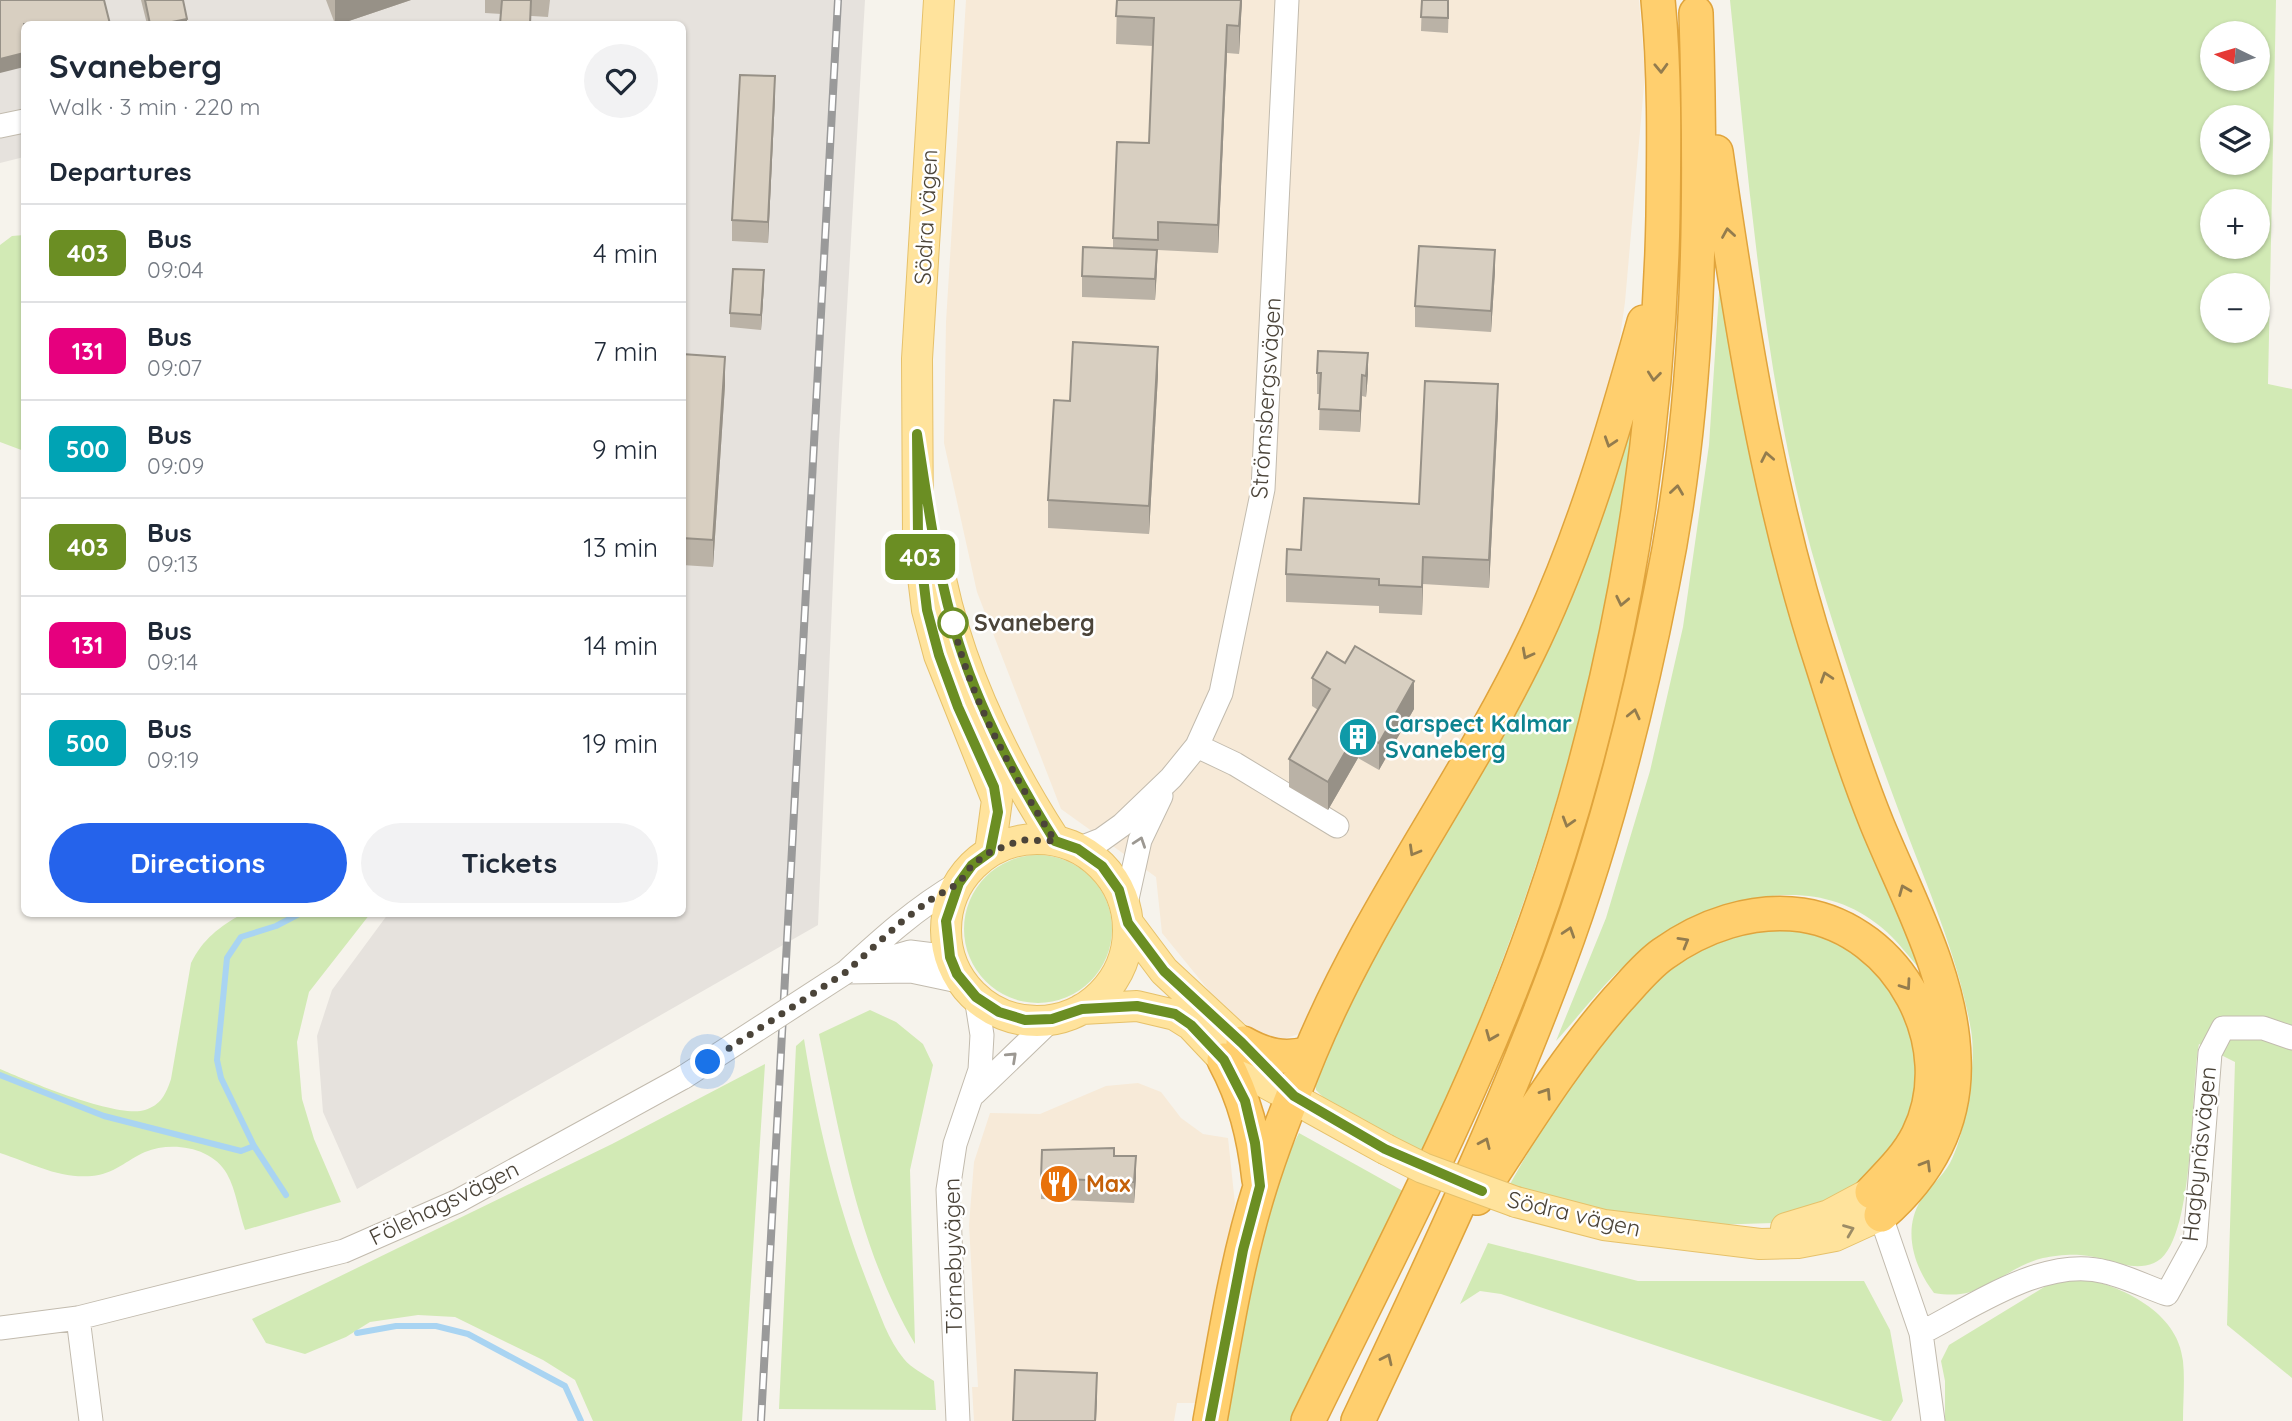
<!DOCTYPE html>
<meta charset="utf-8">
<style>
:root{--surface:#fff;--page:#f2f2f3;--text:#1f2937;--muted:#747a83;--line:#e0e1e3;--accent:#2563eb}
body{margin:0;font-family:Quicksand,sans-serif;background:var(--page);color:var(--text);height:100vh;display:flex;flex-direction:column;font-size:26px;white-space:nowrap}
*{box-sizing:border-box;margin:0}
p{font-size:23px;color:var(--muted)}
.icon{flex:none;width:38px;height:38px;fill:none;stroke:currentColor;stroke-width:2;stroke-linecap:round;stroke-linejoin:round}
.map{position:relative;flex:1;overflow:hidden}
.side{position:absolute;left:21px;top:21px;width:665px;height:896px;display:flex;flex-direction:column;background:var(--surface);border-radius:10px;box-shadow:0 2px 5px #0004}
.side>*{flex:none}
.badge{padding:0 14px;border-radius:10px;font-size:24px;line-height:46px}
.needle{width:46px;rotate:275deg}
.fabs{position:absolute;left:2200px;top:21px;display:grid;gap:14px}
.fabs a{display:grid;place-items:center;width:70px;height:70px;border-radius:50%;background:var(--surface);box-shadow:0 2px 5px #0004;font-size:35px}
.you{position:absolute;width:35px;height:35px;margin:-18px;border:5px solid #fff;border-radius:50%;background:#1a73e8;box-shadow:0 0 0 10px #1a73e833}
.map>.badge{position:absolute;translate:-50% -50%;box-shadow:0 0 0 4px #fff}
h2{padding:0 28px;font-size:26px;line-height:63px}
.round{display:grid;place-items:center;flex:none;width:74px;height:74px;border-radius:37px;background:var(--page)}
.head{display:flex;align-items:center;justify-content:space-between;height:119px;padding:0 28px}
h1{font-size:33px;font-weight:800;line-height:52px}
.button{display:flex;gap:14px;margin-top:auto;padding:14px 28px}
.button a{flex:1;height:80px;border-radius:42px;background:var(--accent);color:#fff;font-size:28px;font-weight:800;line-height:80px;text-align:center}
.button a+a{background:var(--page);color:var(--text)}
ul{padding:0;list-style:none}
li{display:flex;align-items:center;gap:21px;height:98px;padding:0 28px;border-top:2px solid var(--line)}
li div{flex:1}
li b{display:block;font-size:26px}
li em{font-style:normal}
li .badge{min-width:77px;font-weight:700;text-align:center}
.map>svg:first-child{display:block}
.commercial{fill:#f7ead8}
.industrial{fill:#e6e2dd}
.green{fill:#d2eab5;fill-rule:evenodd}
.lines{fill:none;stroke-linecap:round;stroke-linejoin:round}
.stream{stroke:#a9d4f2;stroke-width:6}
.minor-casing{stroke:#c2bbae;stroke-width:25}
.major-casing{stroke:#e6c16a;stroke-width:32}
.highway-casing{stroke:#e0a43c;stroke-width:36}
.minor{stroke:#fff;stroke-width:23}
.major{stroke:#ffe39c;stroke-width:30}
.highway{stroke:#ffcf6e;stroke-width:33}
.rail-casing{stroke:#9a9a9a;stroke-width:8}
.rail{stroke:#fff;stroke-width:5;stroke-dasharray:16;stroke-linecap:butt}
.minor-bridge-casing{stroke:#c2bbae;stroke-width:25;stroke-linecap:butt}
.major-bridge-casing{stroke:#e6c16a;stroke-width:32;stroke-linecap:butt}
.minor-bridge{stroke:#fff;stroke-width:23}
.major-bridge{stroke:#ffe39c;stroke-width:30}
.wall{fill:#bab2a6}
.shaded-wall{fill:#979187}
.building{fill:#d8cfc1;stroke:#979187;stroke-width:2}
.oneway{stroke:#937c4e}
.oneway2{stroke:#9c9892}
.oneway3{stroke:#9c8c66}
.line-casing{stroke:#fff;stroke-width:16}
.line{stroke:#6b8e23;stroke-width:10}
.walk{stroke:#4b4439;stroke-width:7;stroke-dasharray:0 12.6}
.stop-dot{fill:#fff;stroke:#6b8e23;stroke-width:3.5}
.labels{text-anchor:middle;stroke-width:5;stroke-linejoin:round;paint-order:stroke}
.street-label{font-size:23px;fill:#4b4439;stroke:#fff}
.stop-label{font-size:23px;font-weight:bold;fill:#4b4439;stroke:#fff;text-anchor:start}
.culture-label{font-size:23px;font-weight:bold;fill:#0d838f;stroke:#fff;text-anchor:start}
.food-label{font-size:23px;font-weight:bold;fill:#c56008;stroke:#fff;text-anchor:start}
</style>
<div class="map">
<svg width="2292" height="1421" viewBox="0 0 2292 1421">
<rect width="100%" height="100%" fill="#f6f3ec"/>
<path class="commercial" d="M966 0H1639L1645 74 1625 302 1613 387 1529 616 1464 748 1310 1027 1299 1034 1283 1039 1263 1036 1224 1009 1162 933 1156 877 1061 809 977 592 944 443 946 322Z
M1138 1083 1161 1092 1181 1118 1203 1134 1228 1138 1235 1204 1197 1403H1177L1174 1421H974L972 1387H978L969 1225 974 1162 990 1113 1040 1114 1106 1086Z"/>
<path class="industrial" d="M0 0H865L839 444 818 925 357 1189 323 1112 317 1036 332 990 388 914H682V24H24V157L0 163Z"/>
<path class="green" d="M1730 0H2276L2268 384 2292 389V1378L2227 1325 2235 1062 2199 1044C2190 1087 2196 1247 2154 1263 2130 1273 2104 1256 2080 1255 2069 1254 2053 1256 2043 1258 1999 1269 1987 1302 1934 1293 1914 1267 1902 1230 1921 1200 1929 1187 1943 1176 1950 1163 1966 1133 1977 1063 1971 1030 1959 960 1929 891 1904 825 1870 734 1837 642 1811 549 1763 370 1749 183 1730 0ZM2212 33H2258V79H2212ZM2212 117H2258V163H2212ZM2212 201H2258V247H2212ZM2212 285H2258V331H2212Z
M24 235V451L0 442V245L12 236Z
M1720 278 1761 510 1791 610 1924 974C1910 958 1897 940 1881 927 1806 864 1698 904 1632 959 1604 982 1580 1015 1556 1041L1606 918 1650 771 1683 627 1709 445Z
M1628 430 1636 431C1623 507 1612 585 1594 660 1554 831 1495 995 1421 1154L1328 1102 1316 1090 1314 1076Z
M964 929a74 74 0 1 1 148 0a74 74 0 1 1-148 0Z
M242 914H370L309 992 297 1042 302 1099 314 1139 341 1202 245 1230C239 1213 236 1190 227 1174 212 1147 172 1141 145 1152 127 1160 114 1174 92 1176 59 1179 31 1163 0 1153V1069C28 1081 118 1119 145 1110 161 1105 166 1094 171 1079L191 963C203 939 219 927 242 914Z
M1782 926 1816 932 1852 947 1882 973 1918 1043 1919 1085 1910 1122 1865 1184 1773 1223 1710 1225 1628 1217 1509 1186C1552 1109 1624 986 1705 945 1729 933 1756 929 1782 926Z
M870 1010 896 1022 923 1044 933 1065 910 1170 915 1344C859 1250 841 1141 819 1034Z
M804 1039C818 1127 838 1209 871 1292 880 1314 888 1340 904 1359 911 1368 924 1374 934 1381L936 1410 779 1409 796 1046Z
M765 1064 742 1421H593L575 1380 543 1360 455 1317 418 1315 370 1322 346 1337 305 1354 266 1343 252 1319 612 1144Z
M1299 1133 1403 1191 1292 1421H1223C1240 1324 1252 1221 1299 1133Z
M1488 1243 1638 1281H1864L1890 1330 1903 1401 1891 1421H1883L1501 1294 1480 1291 1460 1304Z
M2079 1277C2121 1286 2178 1311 2183 1361 2185 1380 2183 1401 2183 1421H1945V1381L1941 1361 1949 1345 2054 1281Z"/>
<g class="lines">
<path class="stream" d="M0 1075 104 1116 241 1151 254 1146
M286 1195 254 1146 221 1078 217 1060 227 958 241 937 276 926 299 914
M357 1333 396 1326H436L468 1334 565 1386 581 1421"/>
<g class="minor-casing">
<path id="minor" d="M0 126 24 121
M1197 746 1235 764 1337 826
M1078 849 1101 840 1122 825 1171 778 1197 746 1221 693 1263 489 1287 0
M1125 908 1140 840 1161 796
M869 964 910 952 950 957
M846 972C882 939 916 908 959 883
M846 972 911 971 963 982
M975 1093 1052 1019
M1876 1202 1921 1333 1933 1421
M78 1318 91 1421
M0 1328 78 1318 344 1251 458 1201 684 1077
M1921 1333C1974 1306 2046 1255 2106 1272 2127 1277 2147 1287 2167 1294L2195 1243 2210 1053 2223 1028H2263L2292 1038
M958 1421 948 1190 955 1144 980 1070 982 1035 976 997"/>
</g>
<g class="major-casing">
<path id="major" d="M939 0 917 359 918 536 927 610 939 655 997 800 990 852
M937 558C954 659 1000 755 1055 840
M946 930a91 91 0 1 1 182 0a91 91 0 1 1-182 0Z
M1128 923 1164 971 1260 1060
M1082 1009 1137 1006 1175 1015 1191 1025 1224 1060 1385 1149
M1516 1202 1604 1225 1760 1244 1798 1243 1835 1236 1881 1215
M1786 1228 1829 1215 1872 1192"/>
</g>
<g class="highway-casing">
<path id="highway" d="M1716 152C1741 325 1768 498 1822 664 1839 718 1856 772 1877 824 1907 897 1952 978 1954 1058 1957 1122 1928 1174 1881 1215
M1243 1043C1266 1056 1285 1060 1310 1053
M1224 1060C1245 1099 1254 1136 1259 1180
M1477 1198C1522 1130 1564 1060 1618 999 1632 984 1646 966 1663 954 1702 926 1752 908 1802 915 1899 930 1962 1046 1918 1135 1907 1157 1889 1174 1872 1192
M1210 1421C1224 1343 1236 1263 1260 1187 1274 1142 1292 1097 1310 1053 1371 906 1468 780 1535 638 1583 536 1614 429 1644 322
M1308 1421C1384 1265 1467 1110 1527 947 1613 713 1658 465 1663 216 1664 144 1665 72 1658 0
M1358 1421C1429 1270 1501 1119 1559 962 1604 841 1637 713 1662 586 1701 397 1702 205 1696 13"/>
</g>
<use href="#minor" class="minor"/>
<use href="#major" class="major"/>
<use href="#highway" class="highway"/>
<g class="rail-casing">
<path id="rail" d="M761 1421 838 0"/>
</g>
<use href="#rail" class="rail"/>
<g class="minor-bridge-casing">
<path id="minor-bridge" d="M684 1077 846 972"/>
</g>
<g class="major-bridge-casing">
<path id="major-bridge" d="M1385 1149 1423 1168 1516 1202"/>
</g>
<use href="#minor-bridge" class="minor-bridge"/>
<use href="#major-bridge" class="major-bridge"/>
</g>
<path class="wall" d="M141 0H183L187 24H147Z
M326 0H411L340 24H335Z
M485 0H550L548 17 485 13Z
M1117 0H1242L1239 54 1227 53 1218 253 1158 250 1155 300 1082 297V276L1113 248V238L1149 143 1153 46 1116 44Z
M1422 0H1449L1448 33 1421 31Z
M775 97 768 243 732 241V220Z
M1495 271 1491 332 1415 327V306Z
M764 285 761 330 730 327V313Z
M682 354 725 385 713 567 682 565Z
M1317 373 1368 374 1366 397 1362 396 1360 432 1319 430 1320 394H1317Z
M1158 375 1149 534 1048 528V500L1070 401Z
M1498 412 1489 588 1423 584 1422 615 1379 613V606L1286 602V574L1301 550 1419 504Z
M1312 678 1414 709 1379 770 1358 758 1328 810 1289 787V759L1318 710 1312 706Z
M1114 1156 1136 1178 1134 1203 1041 1199V1178Z"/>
<path class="shaded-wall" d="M335 0H411L340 24H335Z
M1241 0H1242L1239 54V26Z
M187 19V24H162Z
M1227 25V53L1218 253V225Z
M24 53V67L0 73V59Z
M775 76V97L768 243V222Z
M1157 250V271L1155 300V279Z
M1495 250V271L1491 332V311Z
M764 270V285L761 330V315Z
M1158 347V375L1149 534V506Z
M1368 353V374L1366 397V376Z
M725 357V385L713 567V540Z
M1362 375V396L1360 432V411Z
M1498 384V412L1489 588V560Z
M1423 557V584L1422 615V587Z
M1414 681V709L1379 770V743Z
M1358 730V758L1328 810V782Z
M1136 1156V1178L1134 1203V1182Z
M1097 1373V1401L1096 1421H1095Z"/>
<path class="building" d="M0 0H104L110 24H24V53L0 59Z
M145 0H183L187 19 162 24H150Z
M502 0H531L530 24H500Z
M1117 0H1241L1239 26 1227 25 1218 225 1158 222V240L1113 238 1117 142 1149 143 1154 18 1116 16Z
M1422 0H1448V18L1421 17Z
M740 75 775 76 768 222 732 220Z
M1419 246 1495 250 1491 311 1415 306Z
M1083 247 1157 250 1155 279 1082 276Z
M733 269 764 270 761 315 730 313Z
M1073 342 1158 347 1149 506 1048 500 1054 400 1070 401Z
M1318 351 1368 353 1366 376 1362 375 1360 411 1319 409 1321 373H1317Z
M682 354 725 357 713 540 682 538Z
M1425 381 1498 384 1489 560 1423 557 1422 587 1379 585V579L1286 574 1287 549 1301 550 1304 498 1419 504Z
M1355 646 1414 681 1379 743 1358 730 1328 782 1289 759 1330 689 1312 678 1327 652 1345 663Z
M1114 1148V1156H1136L1134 1182 1041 1178 1042 1150Z
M1015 1370 1097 1373 1095 1421H1013Z"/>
<defs><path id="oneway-chevron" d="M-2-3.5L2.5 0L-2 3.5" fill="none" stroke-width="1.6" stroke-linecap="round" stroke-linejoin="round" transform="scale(1.75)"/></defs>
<g class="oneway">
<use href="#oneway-chevron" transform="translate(1661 68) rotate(88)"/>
<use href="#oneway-chevron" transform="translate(1728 233) rotate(-99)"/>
<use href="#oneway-chevron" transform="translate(1654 376) rotate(96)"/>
<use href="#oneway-chevron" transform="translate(1610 442) rotate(108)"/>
<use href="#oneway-chevron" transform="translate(1767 457) rotate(-101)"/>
<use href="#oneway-chevron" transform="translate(1677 490) rotate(-82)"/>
<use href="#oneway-chevron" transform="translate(1622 601) rotate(102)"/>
<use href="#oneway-chevron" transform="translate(1527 654) rotate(118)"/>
<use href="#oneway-chevron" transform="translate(1826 677) rotate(-108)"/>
<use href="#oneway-chevron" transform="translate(1634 714) rotate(-77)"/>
<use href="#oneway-chevron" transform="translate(1568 822) rotate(107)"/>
<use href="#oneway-chevron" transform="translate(1414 851) rotate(120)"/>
<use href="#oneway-chevron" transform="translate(1904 890) rotate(-112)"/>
<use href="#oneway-chevron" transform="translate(1569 932) rotate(-72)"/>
<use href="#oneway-chevron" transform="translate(1684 942) rotate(-30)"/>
<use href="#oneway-chevron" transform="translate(1906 985) rotate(55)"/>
<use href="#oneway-chevron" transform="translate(1491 1036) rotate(112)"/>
<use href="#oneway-chevron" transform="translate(1546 1093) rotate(-57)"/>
<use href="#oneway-chevron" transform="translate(1485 1143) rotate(-66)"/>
<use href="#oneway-chevron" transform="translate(1926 1165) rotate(-59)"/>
<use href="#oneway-chevron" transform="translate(1387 1359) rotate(-65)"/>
</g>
<g class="oneway2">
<use href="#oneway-chevron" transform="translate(1140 842) rotate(-71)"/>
<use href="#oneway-chevron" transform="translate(1012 1057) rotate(-43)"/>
</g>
<use class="oneway3" href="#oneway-chevron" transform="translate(1849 1230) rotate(-22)"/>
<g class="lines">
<g class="line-casing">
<path id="line" d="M1210 1421 1243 1250 1260 1186 1255 1143 1245 1101 1224 1060 1191 1025 1175 1014 1137 1006 1082 1009 1052 1019 1025 1020 999 1012 976 997 957 974 950 957 946 921 959 883 972 865 990 852 998 812 994 787 958 707 939 655 927 610 918 536 917 434C928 504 937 576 959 644 981 713 1016 779 1055 841L1078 849 1102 866 1119 890 1128 923 1164 971 1242 1043 1294 1096 1385 1149 1482 1191"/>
</g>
<use href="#line" class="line"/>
<path class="walk" d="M708 1062 846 972 900 923 930 900 959 883 972 865 990 852 1021 840 1055 841C1013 775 970 699 953 623"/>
</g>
<defs>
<g id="building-disc" transform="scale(2.0125)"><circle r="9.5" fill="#0f9aa8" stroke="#fff"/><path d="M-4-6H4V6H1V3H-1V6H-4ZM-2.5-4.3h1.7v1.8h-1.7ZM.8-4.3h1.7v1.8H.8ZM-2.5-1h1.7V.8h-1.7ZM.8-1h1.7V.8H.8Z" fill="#fff"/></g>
<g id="restaurant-disc" transform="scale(2.0125)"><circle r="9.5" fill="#e8710a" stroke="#fff"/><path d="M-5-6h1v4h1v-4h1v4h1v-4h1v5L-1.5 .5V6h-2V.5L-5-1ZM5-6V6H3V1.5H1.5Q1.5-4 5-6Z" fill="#fff"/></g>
</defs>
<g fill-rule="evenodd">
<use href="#building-disc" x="1358" y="737"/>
<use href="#restaurant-disc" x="1059" y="1184"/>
</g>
<circle class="stop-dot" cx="953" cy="623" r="14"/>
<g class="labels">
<g class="street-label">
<text transform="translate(926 217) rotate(-87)" y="8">Södra vägen</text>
<text transform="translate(1266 398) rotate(-86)" y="8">Strömsbergsvägen</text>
<text transform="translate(2199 1154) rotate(-84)" y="8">Hagbynäsvägen</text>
<text transform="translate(444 1203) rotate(-26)" y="8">Fölehagsvägen</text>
<text transform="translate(1574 1214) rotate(13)" y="8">Södra vägen</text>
<text transform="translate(953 1256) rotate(-91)" y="8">Törnebyvägen</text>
</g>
<g class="stop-label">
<text x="974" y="631">Svaneberg</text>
</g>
<g class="culture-label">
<text x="1385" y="732">Carspect Kalmar<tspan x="1385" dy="26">Svaneberg</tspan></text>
</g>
<g class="food-label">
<text x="1086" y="1192">Max</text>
</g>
</g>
</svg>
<div class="fabs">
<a><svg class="needle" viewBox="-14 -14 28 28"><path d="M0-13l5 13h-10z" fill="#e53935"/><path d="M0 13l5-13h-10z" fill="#747a83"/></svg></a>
<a><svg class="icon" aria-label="layers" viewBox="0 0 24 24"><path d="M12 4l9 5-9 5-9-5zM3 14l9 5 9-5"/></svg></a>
<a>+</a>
<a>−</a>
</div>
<div class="you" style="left:708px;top:1062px"></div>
<b class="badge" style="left:920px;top:557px;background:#6b8e23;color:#fff">403</b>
<section class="side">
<div class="head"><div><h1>Svaneberg</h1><p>Walk · 3 min · 220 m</p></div><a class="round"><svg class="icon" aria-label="heart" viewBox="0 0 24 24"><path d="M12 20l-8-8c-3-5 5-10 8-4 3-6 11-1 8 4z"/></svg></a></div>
<h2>Departures</h2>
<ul>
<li><span class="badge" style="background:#6b8e23;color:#fff">403</span><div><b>Bus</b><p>09:04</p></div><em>4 min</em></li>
<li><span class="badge" style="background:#e6007e;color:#fff">131</span><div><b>Bus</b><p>09:07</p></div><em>7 min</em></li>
<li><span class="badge" style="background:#00a3b4;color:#fff">500</span><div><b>Bus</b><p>09:09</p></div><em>9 min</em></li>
<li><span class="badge" style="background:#6b8e23;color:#fff">403</span><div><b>Bus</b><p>09:13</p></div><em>13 min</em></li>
<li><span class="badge" style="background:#e6007e;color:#fff">131</span><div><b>Bus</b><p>09:14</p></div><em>14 min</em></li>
<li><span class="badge" style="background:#00a3b4;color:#fff">500</span><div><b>Bus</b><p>09:19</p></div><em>19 min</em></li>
</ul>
<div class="button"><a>Directions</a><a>Tickets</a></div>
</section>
</div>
